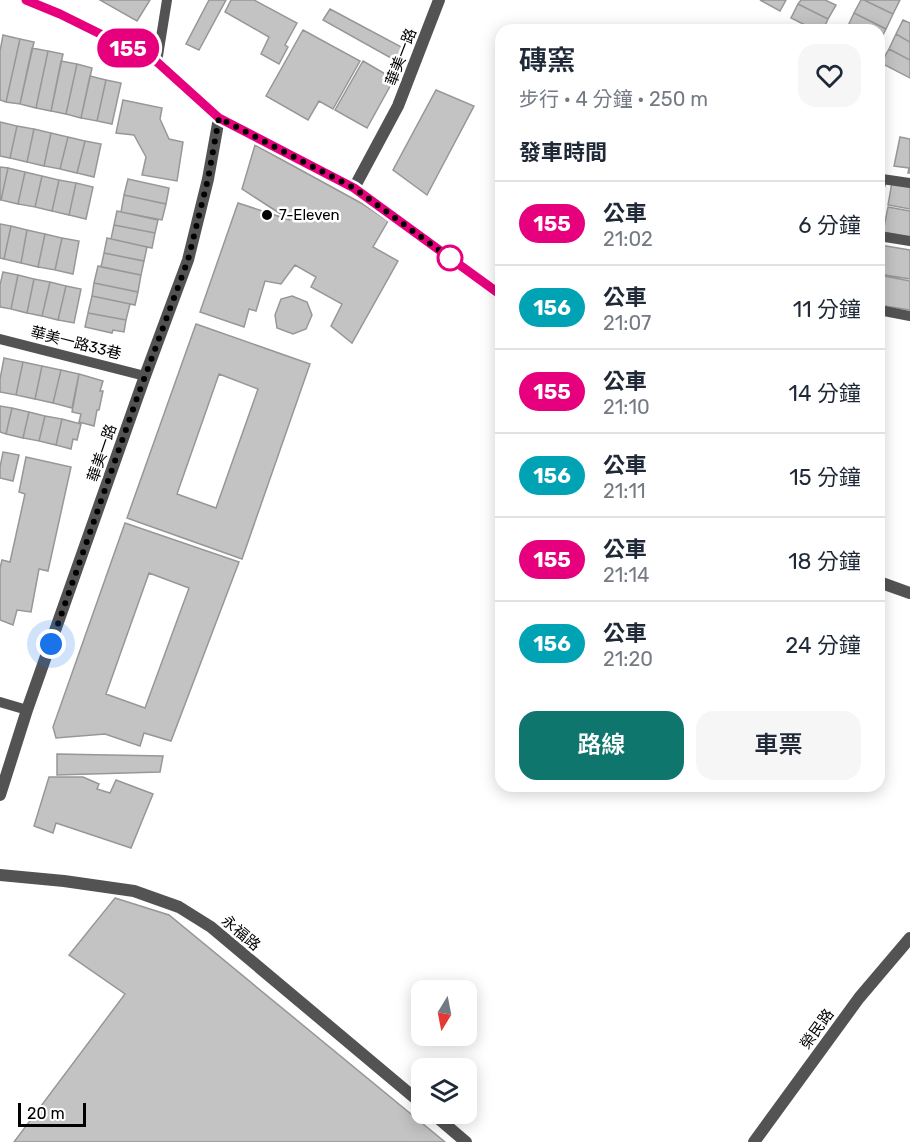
<!DOCTYPE html>
<html lang="zh-TW">
<meta charset="utf-8">
<style>
:root{--surface:#fff;--page:#f6f6f7;--text:#1f2937;--muted:#747a83;--line:#e0e1e3;--accent:#0f766e}
body{margin:0;font-family:Rubik,"Noto Sans TC",sans-serif;background:var(--page);color:var(--text);height:100vh;display:flex;flex-direction:column;font-size:22px;white-space:nowrap}
*{box-sizing:border-box;margin:0}
p{font-size:20px;color:var(--muted)}
.icon{flex:none;width:33px;height:33px;fill:none;stroke:currentColor;stroke-width:2;stroke-linecap:round;stroke-linejoin:round}
.map{position:relative;flex:1;overflow:hidden}
.sheet{position:absolute;left:495px;top:24px;width:390px;height:768px;display:flex;flex-direction:column;background:var(--surface);border-radius:18px;box-shadow:0 3px 15px #0003}
.sheet>*{flex:none}
.badge{padding:0 12px;border-radius:20px;font-size:21px;line-height:39px}
.needle{width:39px;rotate:190deg}
.tools{position:absolute;left:411px;top:980px;display:grid;gap:12px}
.tools a{display:grid;place-items:center;width:66px;height:66px;border-radius:12px;background:var(--surface);box-shadow:0 3px 15px #0003;font-size:30px}
.scale{position:absolute;left:18px;bottom:15px;width:68px;box-sizing:border-box;padding-left:6px;border:3px solid #000;border-top:0;font-size:16px;line-height:21px;white-space:nowrap;color:#000;-webkit-text-stroke:4px #fff;paint-order:stroke}
.you{position:absolute;width:30px;height:30px;margin:-15px;border:4px solid #fff;border-radius:50%;background:#1a73e8;box-shadow:0 0 0 9px #1a73e833}
.map>.badge{position:absolute;translate:-50% -50%;box-shadow:0 0 0 3px #fff}
h2{padding:0 24px;font-size:22px;line-height:54px}
.round{display:grid;place-items:center;flex:none;width:63px;height:63px;border-radius:18px;background:var(--page)}
.headline{display:flex;align-items:center;justify-content:space-between;height:102px;padding:0 24px}
h1{font-size:28px;font-weight:600;line-height:45px}
.cta{display:flex;gap:12px;margin-top:auto;padding:12px 24px}
.cta a{flex:1;height:69px;border-radius:18px;background:var(--accent);color:#fff;font-size:24px;font-weight:600;line-height:69px;text-align:center}
.cta a+a{background:var(--page);color:var(--text)}
ul{padding:0;list-style:none}
li{display:flex;align-items:center;gap:18px;height:84px;padding:0 24px;border-top:2px solid var(--line)}
li div{flex:1}
li b{display:block;font-size:22px}
li em{font-style:normal}
li .badge{min-width:66px;font-weight:700;text-align:center}
.map>svg:first-child{display:block}
.building{fill:#c3c3c3;stroke:#979797;stroke-width:1.5;fill-rule:evenodd}
.lines{fill:none;stroke-linecap:round;stroke-linejoin:round}
.service{stroke:#535353;stroke-width:10}
.minor{stroke:#535353;stroke-width:12}
.tertiary{stroke:#535353;stroke-width:12}
.line-casing{stroke:#fff;stroke-width:14}
.line{stroke:#e6007e;stroke-width:9}
.walk{stroke:#000;stroke-width:6;stroke-dasharray:0 10.8}
.poi-dot{fill:#000;stroke:#fff;stroke-width:2}
.stop-dot{fill:#fff;stroke:#e6007e;stroke-width:3}
.labels{text-anchor:middle;stroke-width:5;stroke-linejoin:round;paint-order:stroke}
.street-label{font-size:15px;fill:#000;stroke:#fff}
.poi-label{font-size:15px;fill:#000;stroke:#fff;text-anchor:start}
</style>
<div class="map">
<svg width="910" height="1142" viewBox="0 0 910 1142">
<rect width="100%" height="100%" fill="#fff"/>
<path class="building" d="M100 0H150L137 21Z
M209 0H226L199 50 186 44Z
M231 0H254L297 23 285 45 288 47 279 64 261 54 269 37 225 12Z
M760 0H786L780 11Z
M801 0H825L836 5 828 19 798 4Z
M861 0H864L893 14 886 29 854 13Z
M864 0H900L893 14Z
M798 4 828 19 823 30H815L791 18Z
M330 9 405 49 398 62 323 20Z
M854 13 886 29 879 42V30H852L847 28Z
M903 20 910 23V42L896 34Z
M303 30 360 61 333 109 319 101 308 120 266 96Z
M896 34 910 42V60L889 49Z
M3 35 20 39 6 102 0 100V51Z
M20 39 34 42 20 104 6 102Z
M32 48 48 51 36 108 20 104Z
M889 49 910 60V78L881 63Z
M48 51 63 54 51 111 36 108Z
M61 61 77 64 66 114 51 111Z
M363 61 394 79 367 128 335 110Z
M77 64 92 68 81 118 66 114Z
M90 76 106 80 97 121 81 118Z
M106 80 121 83 112 124 97 121Z
M436 90 474 106 427 195 393 170Z
M123 100 162 108 160 119 169 139 183 142 177 181 142 175 146 157 134 135 116 133Z
M0 122 17 126 10 158 0 156Z
M17 126 34 129 27 162 10 158Z
M34 129 51 133 44 166 27 162Z
M51 133 68 137 60 169 44 166Z
M68 137 85 141 77 173 60 169Z
M900 137 910 139V173H908L909 168 894 166Z
M85 141 101 144 94 177 77 173Z
M255 145 361 203 388 221 373 247 398 261 352 343 331 326 342 304 311 287 316 277 295 265 281 284 265 281 256 311 249 309 244 327 200 312 238 203 290 220 242 189Z
M0 167 8 168 1 200H0Z
M8 168 25 172 18 204 1 200Z
M25 172 42 176 35 207 18 204Z
M42 176 59 180 52 211 35 207Z
M128 179 169 188 166 204 124 195Z
M59 180 76 183 69 215 52 211Z
M892 182 910 185V209L888 205Z
M76 183 93 187 86 219 69 215Z
M124 195 166 204 162 220 121 212Z
M888 207 910 211V237L883 232Z
M117 211 158 220 155 233 114 225Z
M0 224 11 226 4 259 0 258Z
M114 225 155 233 152 248 111 239Z
M11 226 27 230 21 263 4 259Z
M27 230 45 234 38 267 21 263Z
M45 234 62 238 55 270 38 267Z
M62 238 79 241 73 274 55 270Z
M107 238 147 247 144 261 104 253Z
M880 245 910 250V279L879 274Z
M104 253 144 261 141 275 101 267Z
M98 266 141 275 138 292 94 283Z
M3 272 18 275 11 309 0 307V285Z
M18 275 34 279 27 313 11 309Z
M879 275 910 281V310L879 305Z
M34 279 50 282 42 316 27 313Z
M50 282 66 286 58 320 42 316Z
M94 283 138 292 135 305 92 296Z
M66 286 81 289 74 323 58 320Z
M92 296 130 304 126 320 88 313Z
M292 296 307 302 312 315 306 329 293 334 277 328 275 315 281 299Z
M88 313 126 320 124 332 113 330 112 333 85 327Z
M196 324 310 364 242 559 127 518ZM219 374 258 389 216 508 177 494Z
M4 358 23 362 16 395 0 392V379Z
M23 362 42 366 35 399 16 395Z
M42 366 61 370 53 403 35 399Z
M61 370 79 374 72 408 53 403Z
M79 374 103 381 100 391H103L99 410H97L94 426 79 422 81 414 72 412Z
M0 406 12 408 6 434 0 432Z
M12 408 29 412 23 438 6 434Z
M29 412 45 416 39 441 23 438Z
M45 416 62 419 56 445 39 441Z
M62 419 81 424 77 440 73 439 71 449 56 445Z
M3 452 19 455 13 481 0 478V467Z
M26 457 71 467 48 571 39 569 31 612 17 610 13 625 0 620V568L2 560 10 562 25 494 19 492Z
M125 523 239 562 171 741 144 733 140 746 105 734 56 738 53 727ZM149 573 189 588 145 708 106 694Z
M57 754 163 756 160 772 57 775Z
M49 777H83L99 784 97 789 110 793 116 780 153 794 131 848 56 823 53 833 34 826Z
M115 898 169 915 445 1142H14L125 994 69 955Z"/>
<g class="lines">
<path class="service" d="M157 62 167 0
M879 191 882 179 910 183
M879 236 910 241
M879 310 910 316
M0 339 145 376
M0 702 27 710"/>
<path class="minor" d="M354 188 398 106 439 0
M0 795 27 710 145 376 188 260 208 179 219 118
M0 875 64 881 134 891 179 907 211 927 422 1104
M432 1113 466 1142"/>
<path class="tertiary" d="M26 0 60 14 157 62 219 118 354 188 501 296
M879 582 910 593
M754 1142 859 998 910 938"/>
</g>
<g class="lines">
<g class="line-casing">
<path id="line" d="M26 0 60 14 157 62 219 118 354 188 501 295"/>
</g>
<use href="#line" class="line"/>
<path class="walk" d="M51 644 137 398 188 260 208 179 219 118 354 188 450 258"/>
</g>
<circle class="poi-dot" cx="267" cy="215" r="6"/>
<circle class="stop-dot" cx="450" cy="258" r="12"/>
<g class="labels">
<g class="street-label">
<text transform="translate(401 57) rotate(-69)" y="5">華美一路</text>
<text transform="translate(76 343) rotate(14)" y="5">華美一路33巷</text>
<text transform="translate(102 453) rotate(-71)" y="5">華美一路</text>
<text transform="translate(241 933) rotate(40)" y="5">永福路</text>
<text transform="translate(817 1029) rotate(-54)" y="5">榮民路</text>
</g>
<g class="poi-label">
<text x="279" y="220">7-Eleven</text>
</g>
</g>
</svg>
<div class="tools">
<a><svg class="needle" viewBox="-14 -14 28 28"><path d="M0-13l5 13h-10z" fill="#e53935"/><path d="M0 13l5-13h-10z" fill="#747a83"/></svg></a>
<a><svg class="icon" aria-label="layers" viewBox="0 0 24 24"><path d="M12 4l9 5-9 5-9-5zM3 14l9 5 9-5"/></svg></a>
</div>
<div class="scale">20 m</div>
<div class="you" style="left:51px;top:644px"></div>
<b class="badge" style="left:128px;top:48px;background:#e6007e;color:#fff">155</b>
<section class="sheet">
<div class="headline"><div><h1>磚窯</h1><p>步行 · 4 分鐘 · 250 m</p></div><a class="round"><svg class="icon" aria-label="heart" viewBox="0 0 24 24"><path d="M12 20l-8-8c-3-5 5-10 8-4 3-6 11-1 8 4z"/></svg></a></div>
<h2>發車時間</h2>
<ul>
<li><span class="badge" style="background:#e6007e;color:#fff">155</span><div><b>公車</b><p>21:02</p></div><em>6 分鐘</em></li>
<li><span class="badge" style="background:#00a3b4;color:#fff">156</span><div><b>公車</b><p>21:07</p></div><em>11 分鐘</em></li>
<li><span class="badge" style="background:#e6007e;color:#fff">155</span><div><b>公車</b><p>21:10</p></div><em>14 分鐘</em></li>
<li><span class="badge" style="background:#00a3b4;color:#fff">156</span><div><b>公車</b><p>21:11</p></div><em>15 分鐘</em></li>
<li><span class="badge" style="background:#e6007e;color:#fff">155</span><div><b>公車</b><p>21:14</p></div><em>18 分鐘</em></li>
<li><span class="badge" style="background:#00a3b4;color:#fff">156</span><div><b>公車</b><p>21:20</p></div><em>24 分鐘</em></li>
</ul>
<div class="cta"><a>路線</a><a>車票</a></div>
</section>
</div>
